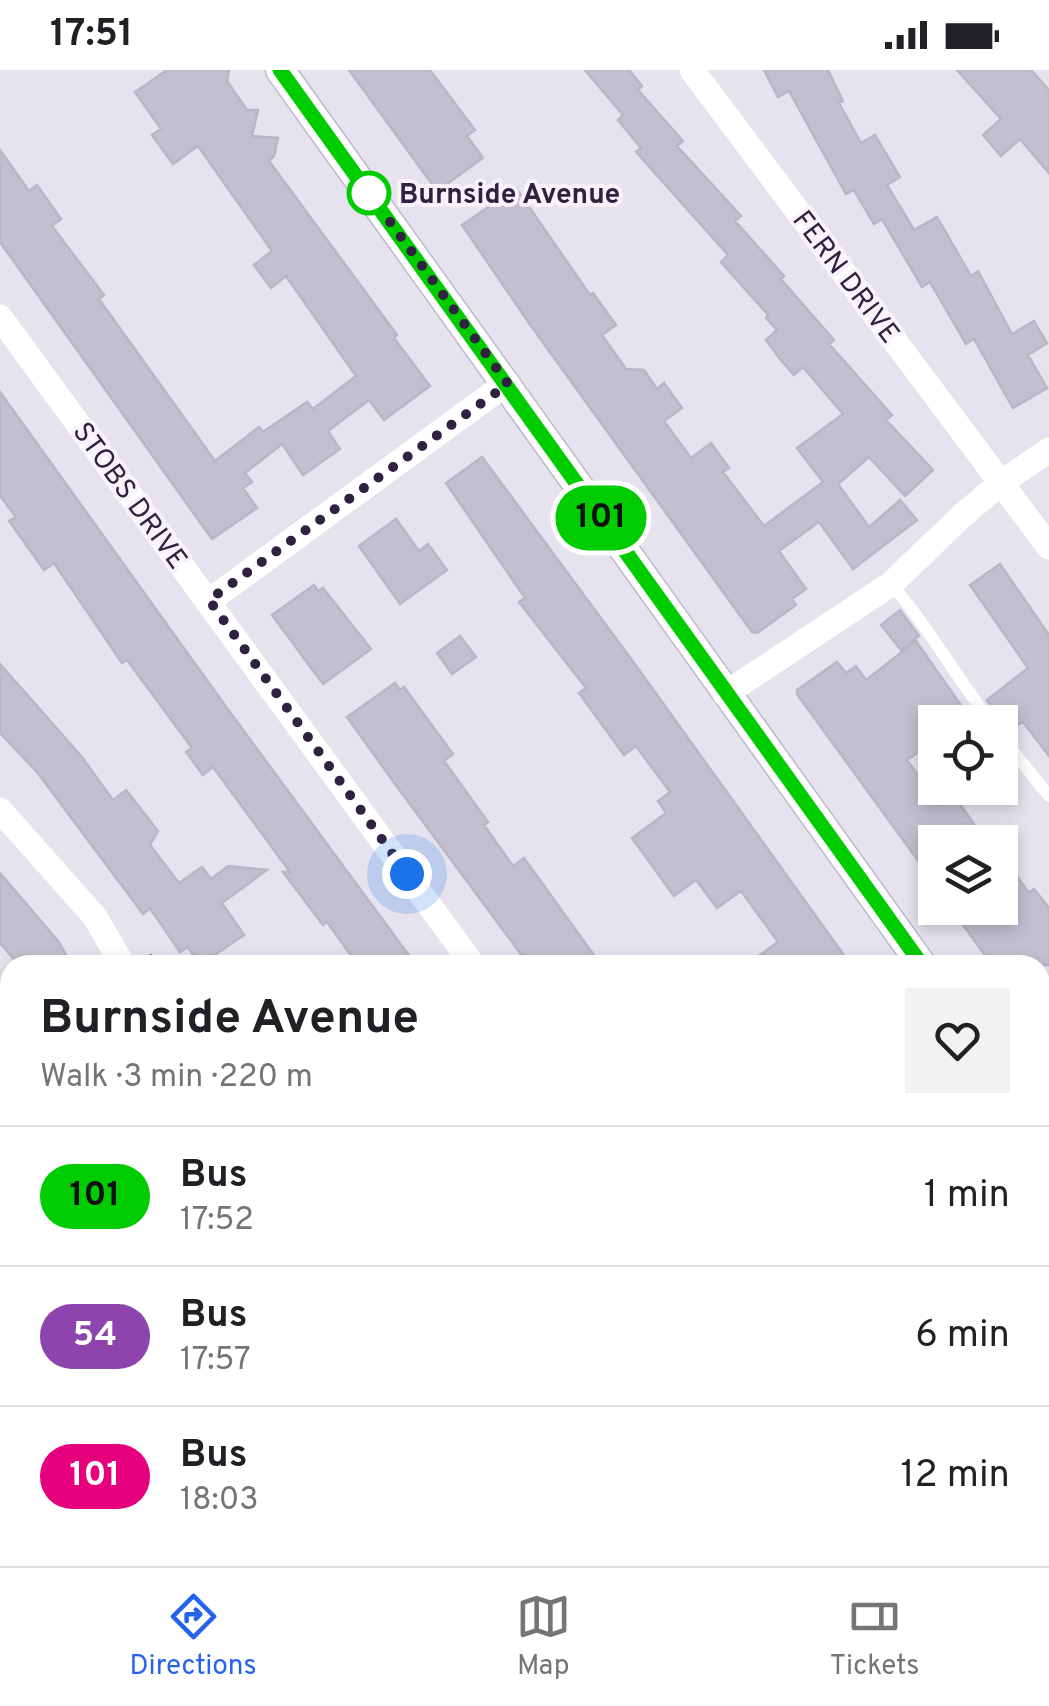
<!DOCTYPE html>
<meta charset="utf-8">
<style>
:root{--surface:#fff;--page:#f2f2f2;--text:#202124;--muted:#757577;--line:#e0e0e0;--accent:#2563eb}
body{margin:0;font-family:Overpass,sans-serif;background:var(--page);color:var(--text);height:100vh;display:flex;flex-direction:column;font-size:38px;white-space:nowrap}
*{box-sizing:border-box;margin:0}
p{font-size:32px;color:var(--muted)}
.icon{flex:none;width:55px;height:55px;fill:none;stroke:currentColor;stroke-width:2;stroke-linecap:round;stroke-linejoin:round}
.map{position:relative;flex:1;overflow:hidden}
.drawer{position:absolute;left:0px;top:885px;width:1050px;height:612px;display:flex;flex-direction:column;background:var(--surface);border-radius:30px 30px 0 0;box-shadow:0 5px 15px #0003}
.drawer>*{flex:none}
.badge{padding:0 20px;border-radius:32px;font-size:35px;line-height:65px}
.fabs{position:absolute;left:918px;top:635px;display:grid;gap:20px}
.fabs a{display:grid;place-items:center;width:100px;height:100px;border-radius:0px;background:var(--surface);box-shadow:0 5px 15px #0003;font-size:50px}
.you{position:absolute;width:50px;height:50px;margin:-25px;border:8px solid #fff;border-radius:50%;background:#1a73e8;box-shadow:0 0 0 15px #1a73e833}
.map>.badge{position:absolute;translate:-50% -50%;box-shadow:0 0 0 5px #fff}
.round{display:grid;place-items:center;flex:none;width:105px;height:105px;border-radius:0px;background:var(--page)}
.summary{display:flex;align-items:center;justify-content:space-between;height:170px;padding:0 40px}
h1{font-size:48px;font-weight:700;line-height:75px}
ul{padding:0;list-style:none}
li{display:flex;align-items:center;gap:30px;height:140px;padding:0 40px;border-top:2px solid var(--line)}
li div{flex:1}
li b{display:block;font-size:38px}
li em{font-style:normal}
li .badge{min-width:110px;font-weight:700;text-align:center}
.status{display:flex;justify-content:space-between;align-items:center;height:70px;padding:0 50px;background:var(--surface);direction:ltr}
.status svg{height:28px;fill:currentColor}
.dock{display:flex;justify-content:space-around;align-items:center;height:140px;border-top:2px solid var(--line);background:var(--surface);font-size:28px;color:var(--muted)}
.dock a{display:grid;justify-items:center;gap:5px}
.dock .selected{color:var(--accent)}
.map>svg:first-child{display:block}
.green{fill:#bbbbe1}
.building{fill:#c4bfcf;stroke:#bbb5c8;stroke-width:2.5}
.lines{fill:none;stroke-linecap:round;stroke-linejoin:round}
.secondary-casing{stroke:#bfb6cf;stroke-width:31}
.path{stroke:#9681b4;stroke-width:5;stroke-dasharray:5 8;stroke-linecap:butt}
.service{stroke:#fff;stroke-width:12}
.minor{stroke:#fff;stroke-width:25}
.secondary{stroke:#fff;stroke-width:28}
.line-casing{stroke:#fff;stroke-width:22}
.line{stroke:#0c0;stroke-width:15}
.walk{stroke:#302141;stroke-width:10;stroke-dasharray:0 18}
.stop-dot{fill:#fff;stroke:#0c0;stroke-width:5}
.labels{text-anchor:middle;stroke-width:8;stroke-linejoin:round;paint-order:stroke}
.stop-label{font-size:28px;font-weight:bold;fill:#302141;stroke:#f6f4fa;text-anchor:start}
.street-label{font-size:28px;fill:#302141;stroke:#f6f4fa}
</style>
<div class="status"><b>17:51</b><svg viewBox="0 0 49 12"><path d="M0 12V9h3v3zM5 12V6h3v6zM10 12V3h3v9zM15 12V0h3v12zM26 1h20v11H26zM47 4h2v5h-2z"/></svg></div>
<div class="map">
<svg width="1049" height="1496" viewBox="0 0 1049 1496">
<rect width="100%" height="100%" fill="#e6e3ee"/>
<path class="green" d="M1045 1142 1049 1143V1496H912L915 1488H1040V1156Z"/>
<path class="building" d="M167 0H229L227 11 247 40H258L252 66 278 68 274 86 269 91 397 265 394 268 430 316 384 350 369 330 328 361 340 379 303 405 282 374 245 403 252 412 243 418 257 438 212 469 0 172V80L29 121 37 115 61 149 52 156 104 225 99 229 215 391 259 357 263 362 307 332 313 339 356 306 286 206 271 218 254 195 272 181 198 76 173 94 152 65 161 59 135 22Z
M349 0H430L475 60 467 66 483 88 437 121Z
M585 0H629L642 16 638 20 683 71 677 76 741 146 735 151 784 206 781 209 834 270 829 274 892 345 886 350 933 400 905 426 869 387 838 414 869 457 900 430 917 450 853 499 819 452 779 481 806 519 792 529 796 535 757 563 752 562 531 256 462 155 516 118 590 225 593 223 616 255 602 265 626 299 644 300 657 319 664 313 682 338 664 351 691 388 711 373 729 398 723 402 764 456 823 412 797 378 843 344 803 297 794 305 780 289 766 270 777 260 766 248 768 245 721 192 728 185 636 82 641 78 618 50 623 45Z
M764 0H828L843 31 839 33 861 73 875 65 900 107 887 115 914 160 937 147 971 206 978 201 1012 264 1034 251 1047 273 1028 285 1047 318 1013 338 974 269 966 274 930 212 922 217 882 149 874 154 854 120 846 124 789 21 778 27Z
M957 0H1031L1049 20V103L1020 69 1001 86 983 65 1001 49Z
M0 322 224 634 416 895H358L327 852 323 855 317 847 283 802H290L213 697 203 705 186 682 192 678 127 590 122 593 54 493 44 500 9 451 16 447 0 426Z
M482 387 637 597 851 895H746L778 872 741 821 717 838 696 810 674 826 632 768 666 743 658 731 670 722 636 676 624 685 579 623 586 618 519 532 525 528 446 413Z
M396 449 419 481 428 474 447 500 400 534 359 476Z
M1000 494 1049 565V686L1023 652 1008 659 987 630 1028 598 970 515Z
M314 515 318 521 323 518 371 579 323 614 272 545Z
M900 540 919 566 901 580 881 555Z
M460 566 476 587 452 604 437 583Z
M916 571 967 644 970 641 979 652H920L933 672 907 690 941 736 954 726 987 772H935V814L797 624V620L837 592 846 603 856 596 866 610Z
M0 594 81 686 113 730 126 720 158 761 150 775 179 813 202 797 211 809 228 796 267 800 222 833 244 865 200 895 188 877 180 882 150 838 143 844 37 702 0 663Z
M395 613 400 620 404 617 453 684 444 691 488 752 484 755 513 796 524 788 601 895H529L395 714 347 647Z
M1000 783 1029 823 1034 819 1049 838V895H992L951 838H1000Z
M0 803 58 871 72 895H19L0 873Z"/>
<g class="lines">
<g class="secondary-casing">
<path id="secondary" d="M280 0C496 297 706 598 922 895
M1040 1080 1048 1061
M882 1496 885 1488"/>
</g>
<path class="path" d="M149 885 158 895"/>
<path class="service" d="M891 514C928 556 956 607 991 652
M1000 665 1049 726"/>
<path class="minor" d="M692 0 1049 477
M0 247 473 895
M209 531 507 313
M725 624 891 514 964 444 1001 413 1049 380
M0 740 95 847 123 895
M0 1230 10 1234
M574 1488 576 1496"/>
<use href="#secondary" class="secondary"/>
</g>
<g class="lines">
<g class="line-casing">
<path id="line" d="M280 0C495 298 707 598 922 895"/>
</g>
<use href="#line" class="line"/>
<path class="walk" d="M369 123 508 314 209 530 407 804"/>
</g>
<circle class="stop-dot" cx="369" cy="123" r="20"/>
<g class="labels">
<g class="stop-label">
<text x="399" y="133">Burnside Avenue</text>
</g>
<g class="street-label">
<text transform="translate(847 206) rotate(53)" y="10">FERN DRIVE</text>
<text transform="translate(131 425) rotate(54)" y="10">STOBS DRIVE</text>
</g>
</g>
</svg>
<div class="fabs">
<a><svg class="icon" aria-label="locate" viewBox="0 0 24 24"><circle cx="12" cy="12" r="6"/><path d="M12 2v4M12 18v4M2 12h4M18 12h4"/></svg></a>
<a><svg class="icon" aria-label="layers" viewBox="0 0 24 24"><path d="M12 4l9 5-9 5-9-5zM3 14l9 5 9-5"/></svg></a>
</div>
<div class="you" style="left:407px;top:804px"></div>
<b class="badge" style="left:601px;top:448px;background:#0c0;color:#111">101</b>
<section class="drawer">
<div class="summary"><div><h1>Burnside Avenue</h1><p>Walk · 3 min · 220 m</p></div><a class="round"><svg class="icon" aria-label="heart" viewBox="0 0 24 24"><path d="M12 20l-8-8c-3-5 5-10 8-4 3-6 11-1 8 4z"/></svg></a></div>
<ul>
<li><span class="badge" style="background:#0c0;color:#111">101</span><div><b>Bus</b><p>17:52</p></div><em>1 min</em></li>
<li><span class="badge" style="background:#8e44ad;color:#fff">54</span><div><b>Bus</b><p>17:57</p></div><em>6 min</em></li>
<li><span class="badge" style="background:#e6007e;color:#fff">101</span><div><b>Bus</b><p>18:03</p></div><em>12 min</em></li>
</ul>
</section>
</div>
<nav class="dock">
<a class="selected"><svg class="icon" aria-label="directions" viewBox="0 0 24 24"><path d="M12 3l9 9-9 9-9-9zM9 14v-3h6M13 9l2 2-2 2"/></svg>Directions</a>
<a><svg class="icon" aria-label="map" viewBox="0 0 24 24"><path d="M3 6l6-2 6 2 6-2v14l-6 2-6-2-6 2zM9 4v14M15 6v14"/></svg>Map</a>
<a><svg class="icon" aria-label="tickets" viewBox="0 0 24 24"><path d="M3 7h18v10H3zM15 7v10"/></svg>Tickets</a>
</nav>
